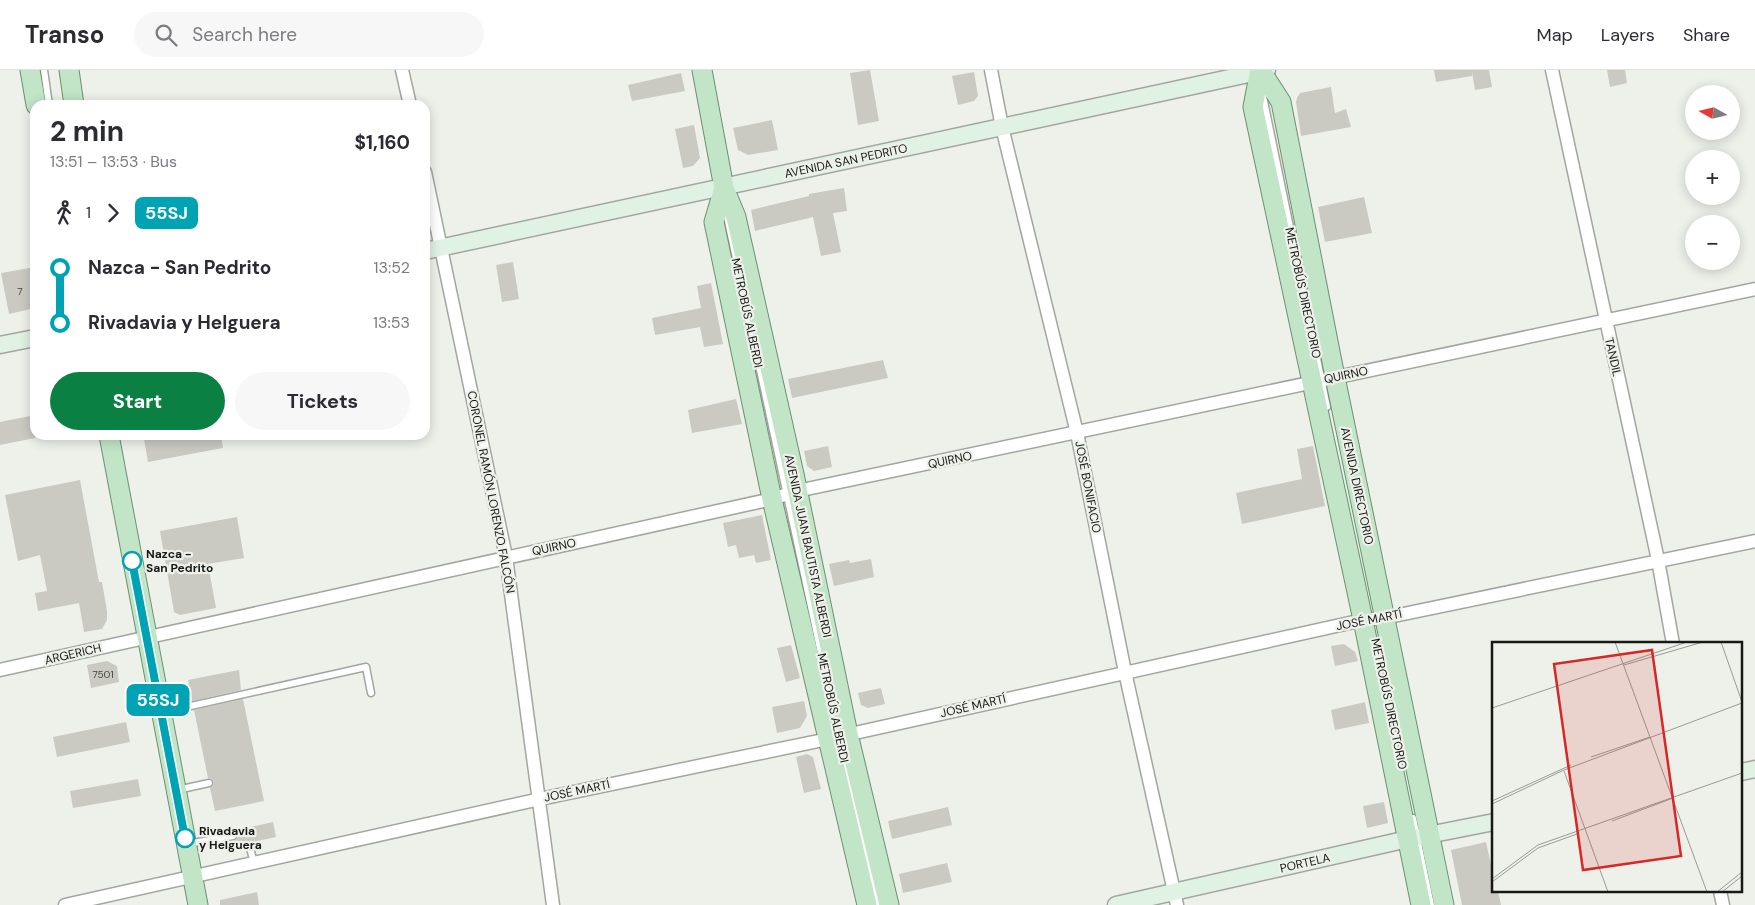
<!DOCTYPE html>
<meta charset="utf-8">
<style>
:root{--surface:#fff;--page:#f7f7f7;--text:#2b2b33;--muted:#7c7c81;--line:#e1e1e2;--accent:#0b8043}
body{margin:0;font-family:"DM Sans",sans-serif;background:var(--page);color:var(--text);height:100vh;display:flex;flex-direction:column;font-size:19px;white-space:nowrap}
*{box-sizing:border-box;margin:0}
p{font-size:16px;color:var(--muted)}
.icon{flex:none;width:28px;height:28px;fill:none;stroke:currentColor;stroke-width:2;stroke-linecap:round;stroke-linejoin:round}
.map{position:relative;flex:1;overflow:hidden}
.side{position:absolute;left:30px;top:30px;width:400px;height:340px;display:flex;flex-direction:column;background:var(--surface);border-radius:15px;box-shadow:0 2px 12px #0003}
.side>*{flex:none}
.badge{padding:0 10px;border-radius:8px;font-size:18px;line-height:32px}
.needle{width:32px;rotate:278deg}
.controls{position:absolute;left:1685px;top:15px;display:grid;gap:10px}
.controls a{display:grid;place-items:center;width:55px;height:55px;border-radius:50%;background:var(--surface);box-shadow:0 2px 12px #0003;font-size:25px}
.map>.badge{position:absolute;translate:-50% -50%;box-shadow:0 0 0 2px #fff}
.legs{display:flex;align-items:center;gap:8px;height:55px;padding:0 20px;font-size:16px}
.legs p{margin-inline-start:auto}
.head{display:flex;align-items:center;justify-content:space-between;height:85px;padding:0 20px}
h1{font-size:28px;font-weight:700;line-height:38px}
.primary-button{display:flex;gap:10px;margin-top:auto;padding:10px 20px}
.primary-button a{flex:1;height:58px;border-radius:30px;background:var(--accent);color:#fff;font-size:20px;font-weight:700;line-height:58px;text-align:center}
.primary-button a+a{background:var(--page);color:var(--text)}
ul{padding:0 20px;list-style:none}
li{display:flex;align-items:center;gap:18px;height:55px;font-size:19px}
li i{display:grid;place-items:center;width:8px;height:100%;margin:0 6px;background:currentColor}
li i::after{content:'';width:12px;height:12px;margin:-6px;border:4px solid;border-radius:50%;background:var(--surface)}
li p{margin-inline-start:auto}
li:first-child i{background:linear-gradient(#0000 50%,currentColor 0)}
li:last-child i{background:linear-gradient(currentColor 50%,#0000 0)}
header{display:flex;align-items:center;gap:30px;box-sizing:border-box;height:70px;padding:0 25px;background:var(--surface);border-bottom:1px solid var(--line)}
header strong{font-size:24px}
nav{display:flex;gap:28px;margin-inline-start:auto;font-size:18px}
.search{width:350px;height:45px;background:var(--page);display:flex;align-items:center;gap:12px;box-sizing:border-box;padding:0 18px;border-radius:28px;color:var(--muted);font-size:19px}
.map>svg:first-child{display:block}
.building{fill:#cacac3}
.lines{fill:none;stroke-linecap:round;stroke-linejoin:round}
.lane-casing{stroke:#a3a6a0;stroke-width:9}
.street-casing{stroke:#a3a6a0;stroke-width:15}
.secondary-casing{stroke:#a3a6a0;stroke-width:19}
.primary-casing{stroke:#6c9171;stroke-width:21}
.lane{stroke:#fff;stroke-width:6}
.street{stroke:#fff;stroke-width:12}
.secondary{stroke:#e0f2e3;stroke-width:16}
.primary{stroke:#c2e4c7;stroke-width:19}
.line-1-casing{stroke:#fff;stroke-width:11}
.line-1{stroke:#00a3b4;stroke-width:8}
.stop-1-dot{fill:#fff;stroke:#00a3b4;stroke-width:2.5}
.labels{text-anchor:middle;stroke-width:4.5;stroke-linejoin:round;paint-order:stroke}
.number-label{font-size:10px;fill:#444542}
.street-label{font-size:12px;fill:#181917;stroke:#eef1ea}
.stop-label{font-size:12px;font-weight:bold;fill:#181917;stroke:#eef1ea;text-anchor:start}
.inset-road{fill:none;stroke:#989b96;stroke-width:1}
.view{fill:#d62828;fill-opacity:0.15;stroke:#d62828;stroke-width:2.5}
.inset-edge{fill:none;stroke:#181917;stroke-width:2.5}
</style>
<header>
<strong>Transo</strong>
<div class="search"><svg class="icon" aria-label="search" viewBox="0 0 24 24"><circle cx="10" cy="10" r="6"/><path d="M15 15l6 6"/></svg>Search here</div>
<nav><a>Map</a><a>Layers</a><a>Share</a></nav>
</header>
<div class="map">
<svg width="1755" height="835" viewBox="0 0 1755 835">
<rect width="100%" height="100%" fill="#eef1ea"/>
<path class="building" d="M870 0 879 51 858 55 850 3Z
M1434 0H1489L1492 17 1475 20 1472 2V6L1436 12Z
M1607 0H1625L1627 13 1610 17Z
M974 2 978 26 974 31 958 35 952 6Z
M681 3 685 21 632 31 628 15Z
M1331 17 1335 43 1346 39 1351 57 1301 66 1296 32 1297 28 1300 23Z
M772 50 778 80 748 85 738 80 733 58Z
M694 55 700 88 693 96 683 98 675 59Z
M844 118 847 141 833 143 841 182 821 186 813 147 755 161 751 140 809 126V124Z
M1364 127 1372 163 1325 172 1318 137Z
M513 192 519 229 502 232 496 195Z
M35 197V238L9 244 1 203Z
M711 213 723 274 704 277 700 257 655 265 652 248 701 238 697 216Z
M883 290 888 308 792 328 788 309Z
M736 329 742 354 692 363 688 340Z
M35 345V368L0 375V352Z
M165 365H221L223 378 148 392 144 369Z
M828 376 832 397 814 401 807 396 804 381Z
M1313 376 1325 436 1242 454 1236 423 1302 409 1297 379Z
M80 410 99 512H102L107 541V550L102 559 84 562 79 533 38 541 35 523 47 521 40 485 18 491 5 425Z
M762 445 771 490 756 493 754 485 739 488 736 475 728 477 723 453Z
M237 447 244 488 208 494 216 538 180 545 174 542 160 461Z
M871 489 874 507 834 516 829 494 849 490 850 493Z
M1344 574 1355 582 1358 591 1335 596 1331 576Z
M791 575 800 608 786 612 777 578Z
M107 591 117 596 119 612 91 618 87 595Z
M239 600 241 620 192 631 188 610Z
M881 618 885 634 868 638 861 635 858 623Z
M243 629 264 731 215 741 210 718 213 716 214 712 212 709 208 708 194 640Z
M804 631 807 646 800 658 777 663 772 637Z
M1365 632 1369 653 1335 660 1331 640Z
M126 652 130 672 57 687 53 667Z
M807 684 813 687 821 719 804 723 796 687Z
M138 709 141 726 73 738 70 721Z
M1384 732 1388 753 1367 758 1363 736Z
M948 737 952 755 892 769 888 751Z
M273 752 276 767 235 776 234 771 237 768 238 765 232 761Z
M1486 772 1494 808V821H1498L1501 835H1462L1451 780Z
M947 793 952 812 903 823 899 804Z
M257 822 259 835H220V830Z"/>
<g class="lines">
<g class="lane-casing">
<path id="lane" d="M44 0 49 35
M1263 26 1327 337
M726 142 839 667 879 835
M164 642 366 597 371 623
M177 720 209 713
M1413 748 1431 835
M187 774 233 766
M250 778 254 793"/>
</g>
<g class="street-casing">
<path id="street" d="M402 0 410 35
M991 0 1002 57 1077 363 1125 602 1177 835
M1552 0 1658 490 1673 574
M425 102 506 487 553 835
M0 600 772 429 797 421 1755 219
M1720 821 1723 835
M65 835 540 729 828 669 1363 550 1384 548 1755 471"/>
</g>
<g class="secondary-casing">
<path id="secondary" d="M425 181 1267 0
M0 275 35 268
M1741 702 1755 699
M1116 835 1408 769 1494 752"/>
</g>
<g class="primary-casing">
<path id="primary" d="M30 0 36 35
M69 0 74 35
M702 0 724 118 736 147 794 404 848 664 889 835
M1260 0 1253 37 1363 550 1421 835
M1261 1 1281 32 1335 307 1444 835
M724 118 714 152 772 429 867 835
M109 365 198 835"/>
</g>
<use href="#lane" class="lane"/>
<use href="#street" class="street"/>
<use href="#secondary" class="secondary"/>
<use href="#primary" class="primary"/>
</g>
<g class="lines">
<g class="line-1-casing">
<path id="line-1" d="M132 491 185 768"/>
</g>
<use href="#line-1" class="line-1"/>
</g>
<g class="stop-1-dot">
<circle cx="132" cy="491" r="9"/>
<circle cx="185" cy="768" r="9"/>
</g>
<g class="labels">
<g class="number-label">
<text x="20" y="225">7</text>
<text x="103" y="608">7501</text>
</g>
<g class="street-label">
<text transform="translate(846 91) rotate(-12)" y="4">AVENIDA SAN PEDRITO</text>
<text transform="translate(1303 223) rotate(78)" y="4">METROBÚS DIRECTORIO</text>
<text transform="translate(747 243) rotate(78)" y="4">METROBÚS ALBERDI</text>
<text transform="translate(1613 287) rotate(77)" y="4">TANDIL</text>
<text transform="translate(1346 305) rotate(-12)" y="4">QUIRNO</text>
<text transform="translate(950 390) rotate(-12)" y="4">QUIRNO</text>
<text transform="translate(1357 416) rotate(78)" y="4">AVENIDA DIRECTORIO</text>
<text transform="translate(1088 417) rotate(79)" y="4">JOSÉ BONIFACIO</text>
<text transform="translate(491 422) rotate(79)" y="4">CORONEL RAMÓN LORENZO FALCÓN</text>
<text transform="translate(808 476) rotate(78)" y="4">AVENIDA JUAN BAUTISTA ALBERDI</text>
<text transform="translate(554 477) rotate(-12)" y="4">QUIRNO</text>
<text transform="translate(1369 550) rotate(-11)" y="4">JOSÉ MARTÍ</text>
<text transform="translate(73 584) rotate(-13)" y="4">ARGERICH</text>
<text transform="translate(1389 634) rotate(78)" y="4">METROBÚS DIRECTORIO</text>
<text transform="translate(973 636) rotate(-13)" y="4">JOSÉ MARTÍ</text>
<text transform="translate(833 638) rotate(78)" y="4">METROBÚS ALBERDI</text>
<text transform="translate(577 721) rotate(-12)" y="4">JOSÉ MARTÍ</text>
<text transform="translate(1305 793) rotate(-13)" y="4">PORTELA</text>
</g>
<g class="stop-label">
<text x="146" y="488">Nazca -<tspan x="146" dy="14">San Pedrito</tspan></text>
<text x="199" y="765">Rivadavia<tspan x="199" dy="14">y Helguera</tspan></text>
</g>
</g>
<g transform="translate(1492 572)">
<rect width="250" height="250" fill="#eef1ea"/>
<path class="inset-road" d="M123 0 215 250M229 0 250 60M132 23 211 0M0 66 195 0M99 115 158 95M72 129 116 250M0 159 79 123M0 162 72 128 250 61M120 179 181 156M0 237 46 203 250 131M0 240 46 206 85 192M225 250 250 230M230 250 250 234"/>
<path class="view" d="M160 8 189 214 91 228 62 22Z"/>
<rect width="250" height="250" class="inset-edge"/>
</g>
</svg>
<div class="controls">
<a><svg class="needle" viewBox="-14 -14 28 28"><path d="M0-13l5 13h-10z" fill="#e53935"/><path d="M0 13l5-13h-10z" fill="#7c7c81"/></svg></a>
<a>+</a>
<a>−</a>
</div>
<b class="badge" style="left:158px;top:630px;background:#00a3b4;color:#fff">55SJ</b>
<section class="side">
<div class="head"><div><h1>2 min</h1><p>13:51 – 13:53 · Bus</p></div><b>$1,160</b></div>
<div class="legs"><svg class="icon" aria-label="walk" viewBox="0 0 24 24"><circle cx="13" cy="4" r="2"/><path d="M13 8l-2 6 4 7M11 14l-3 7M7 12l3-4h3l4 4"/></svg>1<svg class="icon" aria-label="forward" viewBox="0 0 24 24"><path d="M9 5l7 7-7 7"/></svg><b class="badge" style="background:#00a3b4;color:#fff">55SJ</b></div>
<ul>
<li><i style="color:#00a3b4"></i><b>Nazca - San Pedrito</b><p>13:52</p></li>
<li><i style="color:#00a3b4"></i><b>Rivadavia y Helguera</b><p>13:53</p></li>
</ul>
<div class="primary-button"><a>Start</a><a>Tickets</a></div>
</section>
</div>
